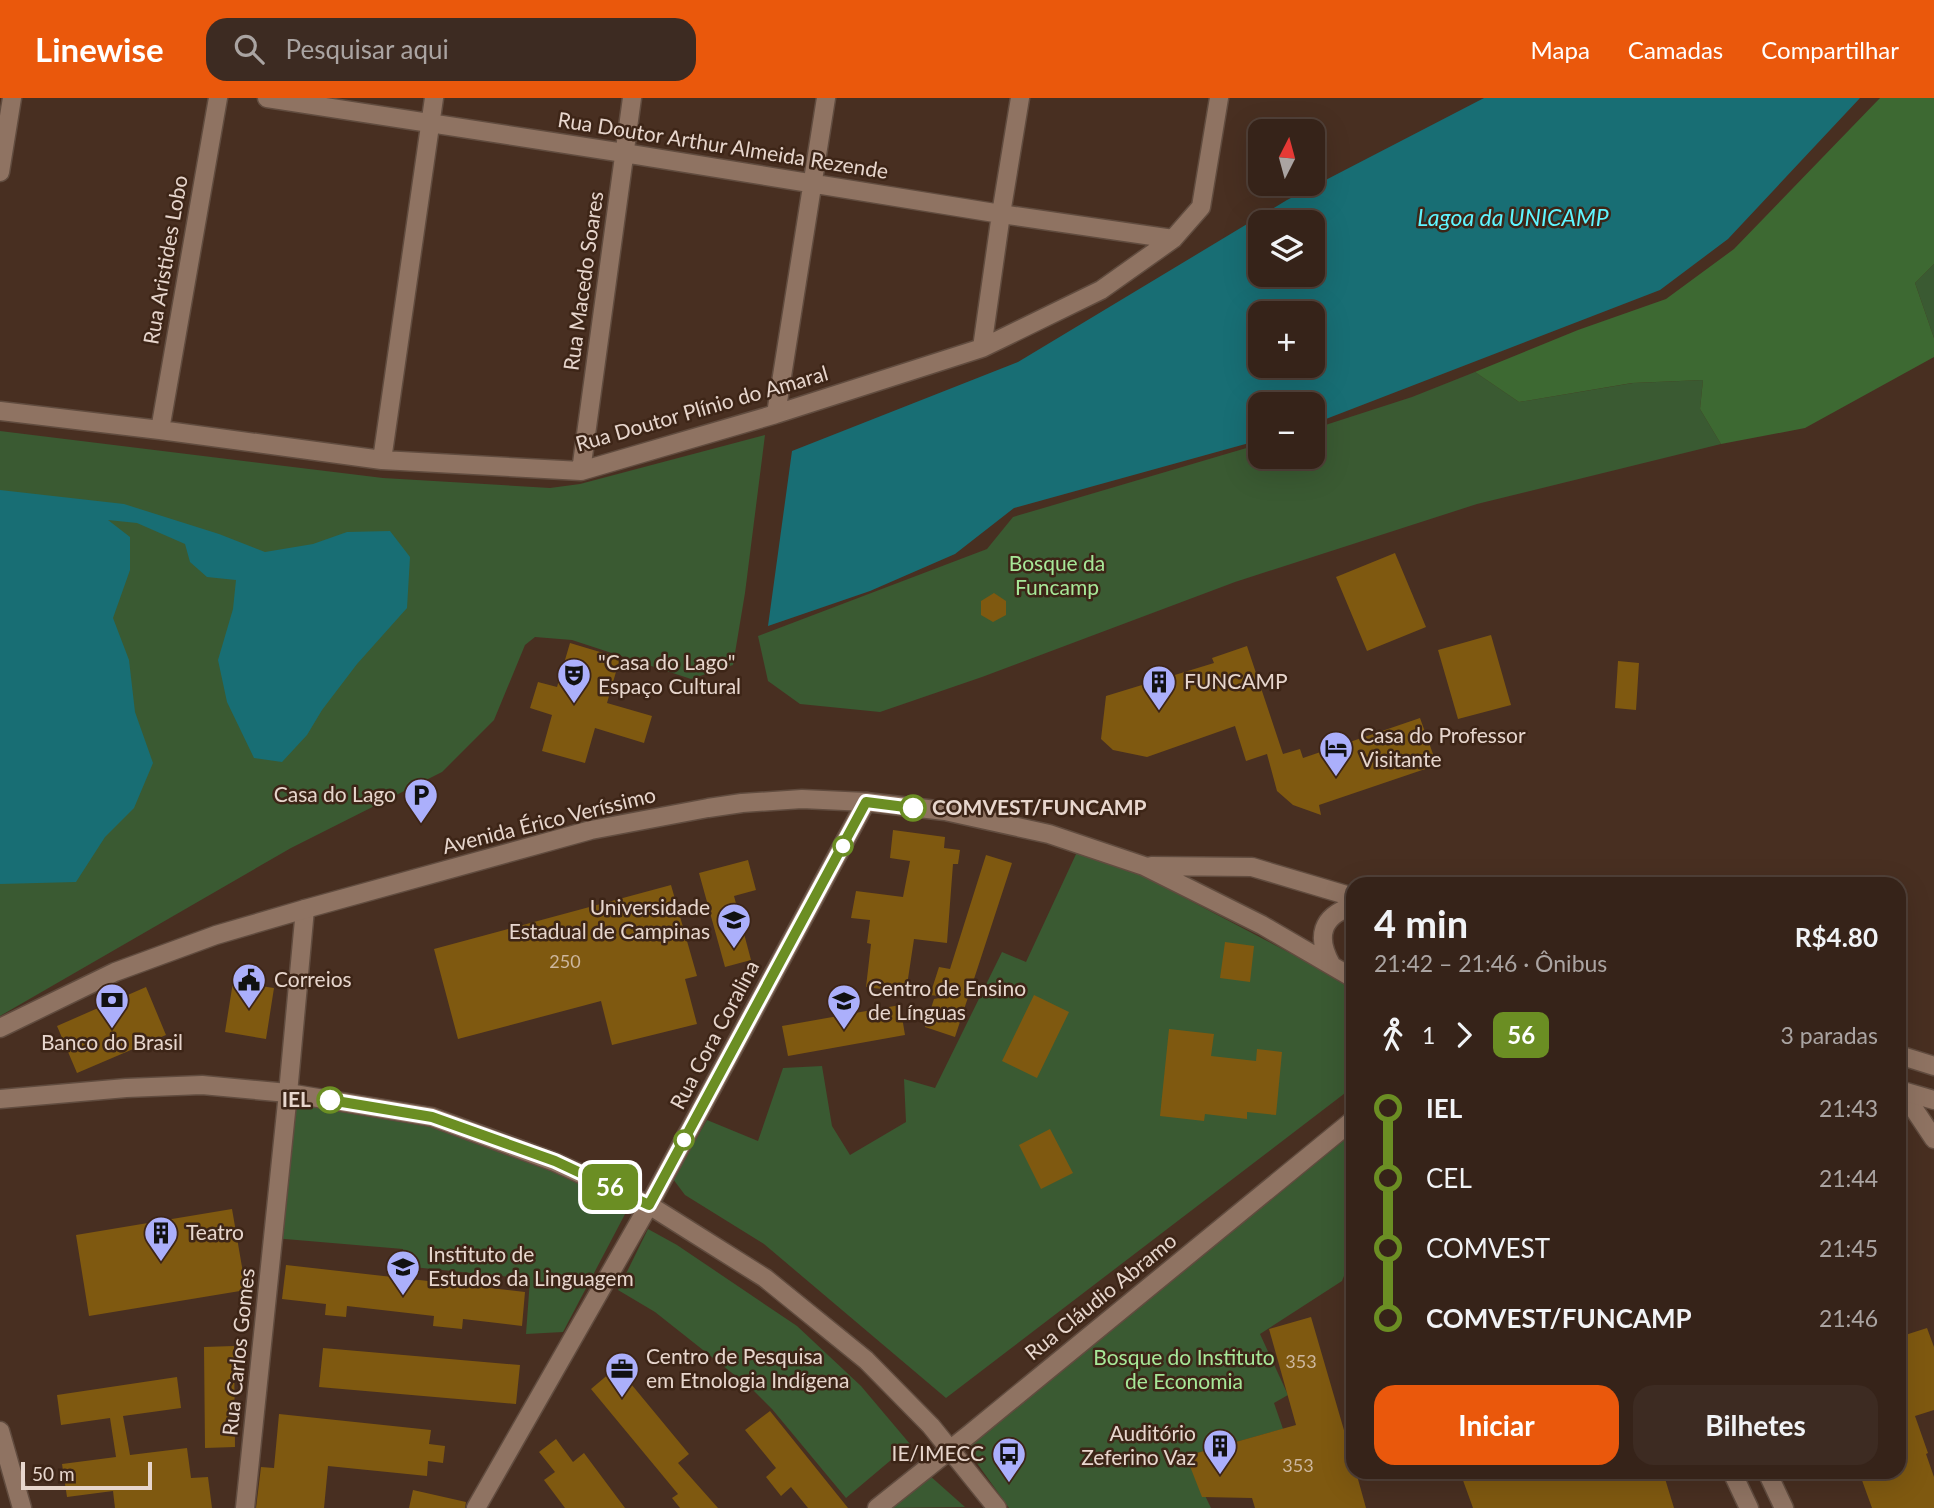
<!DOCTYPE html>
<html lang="pt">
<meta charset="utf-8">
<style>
:root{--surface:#362319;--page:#3d2b22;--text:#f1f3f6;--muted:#aaa4a2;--line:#504038;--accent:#ea580c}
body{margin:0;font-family:Lato,sans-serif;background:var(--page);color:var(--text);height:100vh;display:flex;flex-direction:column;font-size:26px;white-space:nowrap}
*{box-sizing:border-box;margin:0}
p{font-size:23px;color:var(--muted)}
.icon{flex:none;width:38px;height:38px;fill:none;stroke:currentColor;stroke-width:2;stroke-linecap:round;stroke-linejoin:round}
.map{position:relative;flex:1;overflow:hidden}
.side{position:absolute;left:1346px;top:779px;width:560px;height:602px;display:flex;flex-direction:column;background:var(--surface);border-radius:21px;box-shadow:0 7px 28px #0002,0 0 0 2px var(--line)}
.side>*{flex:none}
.badge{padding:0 14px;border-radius:10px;font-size:24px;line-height:46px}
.needle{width:46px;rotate:6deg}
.buttons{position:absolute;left:1248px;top:21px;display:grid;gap:14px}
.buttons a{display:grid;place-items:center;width:77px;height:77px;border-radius:14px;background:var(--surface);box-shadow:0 7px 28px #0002,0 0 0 2px var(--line);font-size:35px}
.scale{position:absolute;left:21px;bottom:18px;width:131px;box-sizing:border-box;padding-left:7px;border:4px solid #e7d6cd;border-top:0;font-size:19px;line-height:24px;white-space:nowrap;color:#e7d6cd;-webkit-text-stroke:5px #3d2517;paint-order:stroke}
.map>.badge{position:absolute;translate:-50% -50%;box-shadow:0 0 0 4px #fff}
.legs{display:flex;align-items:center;gap:10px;height:77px;padding:0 28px;font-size:23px}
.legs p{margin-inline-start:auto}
.headline{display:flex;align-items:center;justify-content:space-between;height:119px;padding:0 28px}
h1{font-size:38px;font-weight:700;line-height:52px}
.primary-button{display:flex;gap:14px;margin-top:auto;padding:14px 28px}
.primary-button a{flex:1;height:80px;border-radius:21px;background:var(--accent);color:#fff;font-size:28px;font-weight:700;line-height:80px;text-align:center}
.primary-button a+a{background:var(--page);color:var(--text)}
ul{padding:0 28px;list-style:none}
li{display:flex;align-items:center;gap:24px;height:70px;font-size:26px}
li i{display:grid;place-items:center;width:10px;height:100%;margin:0 9px;background:currentColor}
li i::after{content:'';width:18px;height:18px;margin:-9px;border:5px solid;border-radius:50%;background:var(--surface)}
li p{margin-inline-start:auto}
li:first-child i{background:linear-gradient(#0000 50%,currentColor 0)}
li:last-child i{background:linear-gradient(currentColor 50%,#0000 0)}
header{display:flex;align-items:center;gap:42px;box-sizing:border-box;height:98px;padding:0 35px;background:var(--accent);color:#fff}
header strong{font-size:33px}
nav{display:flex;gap:38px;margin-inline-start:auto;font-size:24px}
.search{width:490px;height:63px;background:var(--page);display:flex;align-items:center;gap:18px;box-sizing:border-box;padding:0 24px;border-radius:21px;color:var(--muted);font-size:26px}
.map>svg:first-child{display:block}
.green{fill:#3a5a32}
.forest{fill:#3d6932}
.water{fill:#186e74;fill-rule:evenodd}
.building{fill:#7f5910}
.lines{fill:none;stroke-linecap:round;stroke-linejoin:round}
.minor-casing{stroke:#614c3f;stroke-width:21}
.tertiary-casing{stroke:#614c3f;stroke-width:21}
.minor{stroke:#8f7362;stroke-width:18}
.tertiary{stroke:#8f7362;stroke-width:18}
.line-1-casing{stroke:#fff;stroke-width:16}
.line-1{stroke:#6b8e23;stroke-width:10}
.stop-1-dot{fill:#fff;stroke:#6b8e23;stroke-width:3.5}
.labels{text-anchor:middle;stroke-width:5;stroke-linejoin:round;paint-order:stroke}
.number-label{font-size:18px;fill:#cdb79e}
.street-label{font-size:21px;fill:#e7d6cd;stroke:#3d2517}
.park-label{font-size:21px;fill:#a7e898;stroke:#3d2517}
.poi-label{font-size:21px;fill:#e7d6cd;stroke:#3d2517;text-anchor:start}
.stop-label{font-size:21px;font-weight:bold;fill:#e7d6cd;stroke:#3d2517;text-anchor:start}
.water-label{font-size:23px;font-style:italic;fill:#5ff5ff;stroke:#3d2517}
</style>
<header>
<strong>Linewise</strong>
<div class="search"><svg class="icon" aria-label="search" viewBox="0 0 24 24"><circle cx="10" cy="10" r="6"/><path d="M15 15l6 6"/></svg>Pesquisar aqui</div>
<nav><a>Mapa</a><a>Camadas</a><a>Compartilhar</a></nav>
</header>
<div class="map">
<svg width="1934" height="1410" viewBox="0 0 1934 1410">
<rect width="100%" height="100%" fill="#482f21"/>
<path class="green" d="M1934 166V240L1915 185Z
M1475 274 1519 304 1633 285 1703 282 1700 311 1721 346 1477 406 1235 484 982 579 880 614 800 606 768 583 758 538 987 451 1013 419 1260 346V359H1312L1313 331 1412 299Z
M0 333 383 380 550 390 580 386 765 337 745 495 733 567 691 581 572 542 535 539 525 547 494 622 442 674 291 750 0 918Z
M1077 754 1145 779 1332 877 1353 893V989L946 1300 764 1146 685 1097 673 1081 707 1022 758 1043 783 970 822 968 832 1028 850 1057 906 1024 904 981 935 990 1002 854 1026 864Z
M288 995 432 1019 634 1099 563 1234 526 1236 530 1181 403 1168V1151L273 1140Z
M1353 1028V1155L1342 1183 1260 1236 1288 1297 1274 1305 1283 1331 1186 1358 1211 1410H1009L964 1347Z
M648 1131 677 1147 797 1228 861 1288 910 1346 846 1400 772 1311 751 1290 655 1214 618 1192Z
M929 1377 965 1409 887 1410Z"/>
<path class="forest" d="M1880 0H1934V166L1915 185 1934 240V259L1805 330 1721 346 1700 311 1703 282 1632 285 1519 304 1475 274 1578 232 1666 201 1734 151Z"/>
<path class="water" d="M1484 0H1860L1728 141 1660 192 1313 326 1312 306H1260V342L1014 410 955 456 870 493 768 528 792 353 1018 264 1287 102ZM1260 124H1312V177H1260ZM1260 215H1312V268H1260Z
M0 392 124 406 219 436 265 454 313 446 347 434 390 433 410 459 407 510 357 566 322 612 307 637 282 664 254 660 227 604 218 562 233 511 236 482 207 479 190 464 185 446 137 425 108 422 130 439V472L113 520 129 562 135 614 153 665 134 710 105 739 76 784 0 786Z"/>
<path class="building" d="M1395 455 1426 529 1367 553 1336 479Z
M994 495 1006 503V517L993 524 981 517V503Z
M1491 537 1511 607 1458 621 1438 552Z
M570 545 620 560 607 605 652 618 644 645 595 630 585 665 542 653 552 617 530 610 538 584 557 589Z
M1247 548 1283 656 1300 651 1303 660 1420 620 1437 667 1319 707 1321 717 1293 707 1277 693 1267 656 1246 663 1235 628 1147 659 1113 652 1101 641 1106 598 1214 565 1212 560Z
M1618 563 1639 565 1636 612 1615 610Z
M893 732 945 739 944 750 960 752 958 766H953L947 845 914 841 906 894 866 889 871 846 867 845 870 822 851 820 856 793 903 799 910 763 890 760Z
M986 757 1012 765 955 939 925 929 934 901 946 899 930 897 939 869 950 871Z
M748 762 756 792 734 798 751 862 725 869 699 775Z
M671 787 697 878 685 881 697 926 612 947 601 903 458 941 434 851Z
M1225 844 1254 848 1250 884 1220 880Z
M233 884 274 890 266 941 225 934Z
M146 889 166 937 77 975 57 928Z
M1034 897 1069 914 1037 980 1002 963Z
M900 907 905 937 788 958 782 928Z
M1169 931 1214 936 1211 958 1256 963 1257 951 1282 954 1276 1017 1247 1014V1021L1205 1016 1204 1023 1160 1018Z
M1050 1031 1073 1075 1041 1091 1019 1047Z
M232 1111 246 1192 89 1218 76 1137Z
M286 1167 525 1194 522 1228 463 1221 462 1231 433 1228 434 1218 347 1208 346 1219 325 1217 326 1206 282 1201Z
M1311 1219 1353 1363V1374H1356L1366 1410H1255L1252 1400 1202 1399 1186 1358 1296 1327 1269 1231Z
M1927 1230 1934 1249V1312L1915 1318 1928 1355 1926 1356 1934 1379V1410H1872L1859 1374H1899V1239Z
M234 1248 235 1349 205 1350 204 1249Z
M323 1250 520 1267 516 1306 319 1289Z
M617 1269 689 1356 678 1365 718 1410H680L672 1400 678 1396 591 1291Z
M177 1279 181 1310 123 1318 130 1357 187 1350 191 1380 208 1379 212 1410H115L113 1393 67 1399 62 1366 116 1359 110 1320 61 1327 57 1297Z
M770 1313 848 1410H808L791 1389 781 1398 766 1379 776 1370 745 1332Z
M279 1316 431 1332 429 1346 445 1348 443 1365 428 1363 427 1378 328 1368 324 1410H256L261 1369 274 1370Z
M556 1341 573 1364 584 1355 625 1410H565L544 1382 555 1374 539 1354Z
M1460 1374H1622L1623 1379 1639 1374H1663L1674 1410H1473Z
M413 1392 466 1404 465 1410H409Z"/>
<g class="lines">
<g class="minor-casing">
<path id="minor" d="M267 0 624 55 1001 116 1173 141
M0 74 12 0
M982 250 1001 116 1020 0
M0 313 160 332 382 362 581 373 776 316 982 250 1101 192 1173 141 1201 109 1219 0
M776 316 826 0
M160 332 218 0
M382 362 434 0
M581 373 632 0
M1902 993 1934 1041
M0 1333 22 1410
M245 1410 288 995 305 811
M476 1410 649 1107 866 704
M877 1410 971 1335 1353 1022"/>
</g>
<g class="tertiary-casing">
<path id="tertiary" d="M1151 768 1252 769 1353 799
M1331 866C1316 839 1321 818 1353 808
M0 930 115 874 216 837 305 811 591 732 708 710 742 705 802 701 866 704 945 713 1049 736 1144 768 1262 827 1353 880
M1899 957 1934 968
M1899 992 1934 1002
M0 1001 126 990 202 987 288 995 432 1019 555 1064 649 1107 765 1180 866 1262 931 1328 997 1410
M1732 1374 1749 1410
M1767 1374 1784 1410"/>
</g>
<use href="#minor" class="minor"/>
<use href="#tertiary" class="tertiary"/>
</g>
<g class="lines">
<g class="line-1-casing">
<path id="line-1" d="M330 1002 432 1019 555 1063 649 1107 866 704 913 710"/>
</g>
<use href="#line-1" class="line-1"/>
</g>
<defs>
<g id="theatre-pin" transform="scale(1.75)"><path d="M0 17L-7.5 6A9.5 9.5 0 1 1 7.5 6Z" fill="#abaffb" stroke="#3d2517"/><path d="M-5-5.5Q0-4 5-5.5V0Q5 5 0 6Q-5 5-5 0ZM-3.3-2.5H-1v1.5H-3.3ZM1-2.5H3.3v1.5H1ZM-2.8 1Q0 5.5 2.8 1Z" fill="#111"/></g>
<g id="building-pin" transform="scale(1.75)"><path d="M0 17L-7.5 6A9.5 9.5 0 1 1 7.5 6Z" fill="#abaffb" stroke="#3d2517"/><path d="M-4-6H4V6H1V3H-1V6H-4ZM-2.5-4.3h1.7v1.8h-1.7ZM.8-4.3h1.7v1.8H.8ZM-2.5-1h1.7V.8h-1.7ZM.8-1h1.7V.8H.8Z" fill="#111"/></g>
<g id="hotel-pin" transform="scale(1.75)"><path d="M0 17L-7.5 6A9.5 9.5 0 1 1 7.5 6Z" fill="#abaffb" stroke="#3d2517"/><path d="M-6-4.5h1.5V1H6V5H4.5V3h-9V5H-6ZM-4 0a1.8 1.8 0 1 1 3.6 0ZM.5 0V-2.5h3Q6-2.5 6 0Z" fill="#111"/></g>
<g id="parking-pin" transform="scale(1.75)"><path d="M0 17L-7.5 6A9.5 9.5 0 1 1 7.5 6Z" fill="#abaffb" stroke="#3d2517"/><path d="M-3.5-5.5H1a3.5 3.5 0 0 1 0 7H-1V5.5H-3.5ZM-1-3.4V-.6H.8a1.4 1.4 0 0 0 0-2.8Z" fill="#111"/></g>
<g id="university-pin" transform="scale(1.75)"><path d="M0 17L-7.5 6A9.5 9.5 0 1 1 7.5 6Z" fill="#abaffb" stroke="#3d2517"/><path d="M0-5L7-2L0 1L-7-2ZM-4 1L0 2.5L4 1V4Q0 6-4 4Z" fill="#111"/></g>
<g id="civic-pin" transform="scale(1.75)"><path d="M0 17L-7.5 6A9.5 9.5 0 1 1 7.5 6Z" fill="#abaffb" stroke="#3d2517"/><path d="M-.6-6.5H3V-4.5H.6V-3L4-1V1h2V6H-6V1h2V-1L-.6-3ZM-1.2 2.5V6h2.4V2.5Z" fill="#111"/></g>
<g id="bank-pin" transform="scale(1.75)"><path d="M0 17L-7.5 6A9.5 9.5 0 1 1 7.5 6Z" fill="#abaffb" stroke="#3d2517"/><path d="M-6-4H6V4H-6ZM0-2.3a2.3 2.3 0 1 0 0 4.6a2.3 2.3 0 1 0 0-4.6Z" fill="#111"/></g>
<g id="office-pin" transform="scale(1.75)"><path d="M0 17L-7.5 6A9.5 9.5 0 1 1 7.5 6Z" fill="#abaffb" stroke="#3d2517"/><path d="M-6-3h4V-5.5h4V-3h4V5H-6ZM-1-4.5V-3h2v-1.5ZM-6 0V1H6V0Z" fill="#111"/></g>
<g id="bus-pin" transform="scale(1.75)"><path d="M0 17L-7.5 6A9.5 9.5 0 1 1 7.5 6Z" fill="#abaffb" stroke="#3d2517"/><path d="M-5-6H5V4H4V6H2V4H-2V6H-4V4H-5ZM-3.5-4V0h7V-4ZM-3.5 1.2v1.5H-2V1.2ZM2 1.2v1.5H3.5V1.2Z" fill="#111"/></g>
</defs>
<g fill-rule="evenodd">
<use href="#theatre-pin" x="574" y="577"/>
<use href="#building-pin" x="1159" y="584"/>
<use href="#hotel-pin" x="1336" y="650"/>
<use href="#parking-pin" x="421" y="697"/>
<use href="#university-pin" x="734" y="822"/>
<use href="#civic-pin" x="249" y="882"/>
<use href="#bank-pin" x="112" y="902"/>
<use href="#university-pin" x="844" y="903"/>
<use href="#building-pin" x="161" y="1135"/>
<use href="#university-pin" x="403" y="1169"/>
<use href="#office-pin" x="622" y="1271"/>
<use href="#building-pin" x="1220" y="1348"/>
<use href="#bus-pin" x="1009" y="1356"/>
</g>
<g class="stop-1-dot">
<circle cx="913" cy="710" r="12"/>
<circle cx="843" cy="748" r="9"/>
<circle cx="330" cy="1002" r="12"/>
<circle cx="684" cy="1042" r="9"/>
</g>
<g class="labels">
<g class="number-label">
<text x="565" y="870">250</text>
<text x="1301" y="1270">353</text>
<text x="1298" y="1374">353</text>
</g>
<g class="street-label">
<text transform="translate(723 48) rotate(9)" y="7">Rua Doutor Arthur Almeida Rezende</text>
<text transform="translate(166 162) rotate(-80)" y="7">Rua Aristides Lobo</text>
<text transform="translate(584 183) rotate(-82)" y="7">Rua Macedo Soares</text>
<text transform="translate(702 311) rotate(-16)" y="7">Rua Doutor Plínio do Amaral</text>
<text transform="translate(549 723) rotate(-14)" y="7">Avenida Érico Veríssimo</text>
<text transform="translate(715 937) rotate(-62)" y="7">Rua Cora Coralina</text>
<text transform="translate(1101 1199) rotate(-39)" y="7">Rua Cláudio Abramo</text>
<text transform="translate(239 1254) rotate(-84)" y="7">Rua Carlos Gomes</text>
</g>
<g class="park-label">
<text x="1057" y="473">Bosque da<tspan x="1057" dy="24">Funcamp</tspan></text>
<text x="1184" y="1267">Bosque do Instituto<tspan x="1184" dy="24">de Economia</tspan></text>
</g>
<g class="poi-label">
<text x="598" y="572">"Casa do Lago"<tspan x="598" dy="24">Espaço Cultural</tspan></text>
<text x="1184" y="591">FUNCAMP</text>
<text x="1360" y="645">Casa do Professor<tspan x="1360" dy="24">Visitante</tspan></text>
<text x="396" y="704" text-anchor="end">Casa do Lago</text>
<text x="710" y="817" text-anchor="end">Universidade<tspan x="710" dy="24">Estadual de Campinas</tspan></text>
<text x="274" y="889">Correios</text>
<text x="868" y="898">Centro de Ensino<tspan x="868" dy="24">de Línguas</tspan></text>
<text x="112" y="952" text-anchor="middle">Banco do Brasil</text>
<text x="186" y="1142">Teatro</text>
<text x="428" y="1164">Instituto de<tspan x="428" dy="24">Estudos da Linguagem</tspan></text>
<text x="646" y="1266">Centro de Pesquisa<tspan x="646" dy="24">em Etnologia Indígena</tspan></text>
<text x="1196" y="1343" text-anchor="end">Auditório<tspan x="1196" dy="24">Zeferino Vaz</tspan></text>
<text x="984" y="1363" text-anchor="end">IE/IMECC</text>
</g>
<g class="stop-label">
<text x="932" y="717">COMVEST/FUNCAMP</text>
<text x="311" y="1009" text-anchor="end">IEL</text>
</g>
<g class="water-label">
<text x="1513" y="128">Lagoa da UNICAMP</text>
</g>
</g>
</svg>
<div class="buttons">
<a><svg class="needle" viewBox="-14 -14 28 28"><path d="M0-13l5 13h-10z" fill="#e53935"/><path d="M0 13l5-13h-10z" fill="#aaa4a2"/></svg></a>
<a><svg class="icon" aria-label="layers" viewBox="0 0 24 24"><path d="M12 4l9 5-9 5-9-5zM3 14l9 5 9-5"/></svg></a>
<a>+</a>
<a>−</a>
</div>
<div class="scale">50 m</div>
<b class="badge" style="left:610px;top:1089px;background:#6b8e23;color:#fff">56</b>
<section class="side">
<div class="headline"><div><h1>4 min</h1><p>21:42 – 21:46 · Ônibus</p></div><b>R$4.80</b></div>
<div class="legs"><svg class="icon" aria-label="walk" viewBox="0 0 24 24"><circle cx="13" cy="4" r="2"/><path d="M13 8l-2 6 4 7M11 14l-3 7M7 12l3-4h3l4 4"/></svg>1<svg class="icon" aria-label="forward" viewBox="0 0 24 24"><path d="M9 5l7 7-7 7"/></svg><b class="badge" style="background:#6b8e23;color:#fff">56</b><p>3 paradas</p></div>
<ul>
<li><i style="color:#6b8e23"></i><b>IEL</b><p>21:43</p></li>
<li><i style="color:#6b8e23"></i><span>CEL</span><p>21:44</p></li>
<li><i style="color:#6b8e23"></i><span>COMVEST</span><p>21:45</p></li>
<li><i style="color:#6b8e23"></i><b>COMVEST/FUNCAMP</b><p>21:46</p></li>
</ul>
<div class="primary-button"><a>Iniciar</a><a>Bilhetes</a></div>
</section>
</div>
